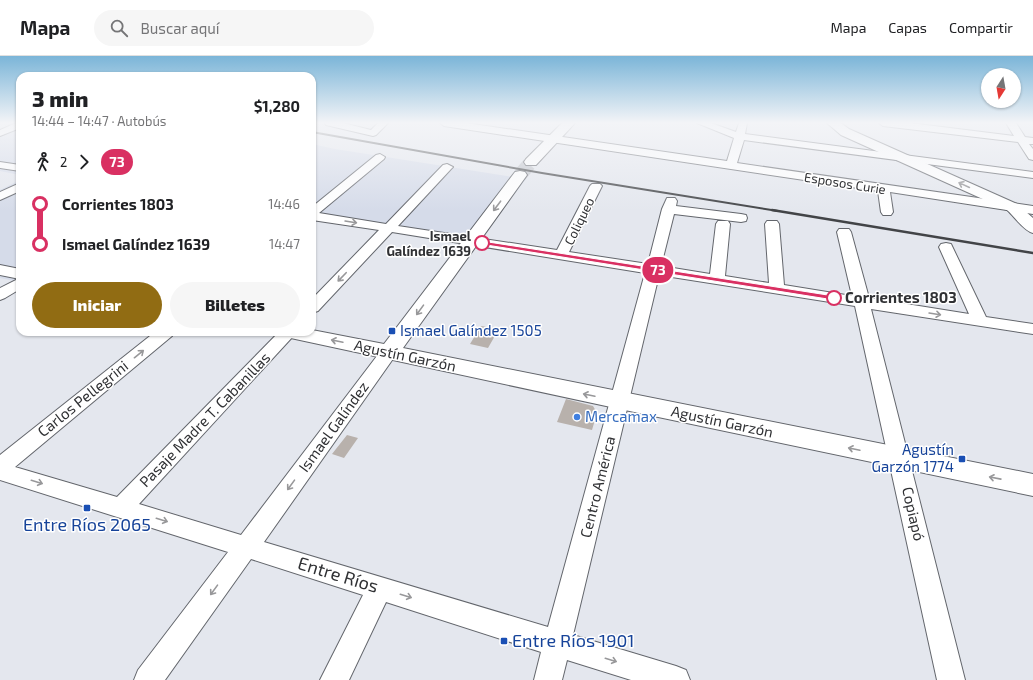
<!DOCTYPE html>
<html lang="es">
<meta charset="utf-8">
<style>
:root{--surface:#fff;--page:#f6f6f6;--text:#202124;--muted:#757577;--line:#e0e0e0;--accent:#916c13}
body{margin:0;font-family:"Exo 2",sans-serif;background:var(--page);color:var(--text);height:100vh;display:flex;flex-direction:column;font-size:15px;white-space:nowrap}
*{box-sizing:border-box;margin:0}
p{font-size:13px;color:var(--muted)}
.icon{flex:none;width:22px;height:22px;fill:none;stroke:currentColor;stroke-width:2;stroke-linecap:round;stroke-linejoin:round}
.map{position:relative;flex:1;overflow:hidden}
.sheet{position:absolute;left:16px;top:16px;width:300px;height:264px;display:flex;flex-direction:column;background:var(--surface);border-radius:12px;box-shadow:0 1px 3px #0004}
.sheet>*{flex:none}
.badge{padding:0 8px;border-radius:13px;font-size:14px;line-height:26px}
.needle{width:26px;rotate:191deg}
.tools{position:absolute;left:981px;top:12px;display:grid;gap:8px}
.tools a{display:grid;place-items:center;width:40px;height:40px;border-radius:50%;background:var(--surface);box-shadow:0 1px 3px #0004;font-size:20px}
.map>.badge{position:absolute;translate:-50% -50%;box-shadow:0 0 0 2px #fff}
.legs{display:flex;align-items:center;gap:6px;height:44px;padding:0 16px;font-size:13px}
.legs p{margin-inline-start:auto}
.overview{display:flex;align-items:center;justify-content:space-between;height:68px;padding:0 16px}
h1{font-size:22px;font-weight:800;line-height:30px}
.button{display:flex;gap:8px;margin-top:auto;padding:8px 16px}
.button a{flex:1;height:46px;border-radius:24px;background:var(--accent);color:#fff;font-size:16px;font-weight:800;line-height:46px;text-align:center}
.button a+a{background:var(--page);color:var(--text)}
ul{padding:0 16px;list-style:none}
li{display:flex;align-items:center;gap:14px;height:40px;font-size:15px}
li i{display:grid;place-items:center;width:6px;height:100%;margin:0 5px;background:currentColor}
li i::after{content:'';width:10px;height:10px;margin:-5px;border:3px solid;border-radius:50%;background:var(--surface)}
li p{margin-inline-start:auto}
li:first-child i{background:linear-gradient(#0000 50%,currentColor 0)}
li:last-child i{background:linear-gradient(currentColor 50%,#0000 0)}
header{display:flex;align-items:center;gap:24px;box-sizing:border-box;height:56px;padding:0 20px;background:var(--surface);border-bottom:1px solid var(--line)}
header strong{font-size:19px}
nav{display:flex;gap:22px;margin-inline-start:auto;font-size:14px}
.search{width:280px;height:36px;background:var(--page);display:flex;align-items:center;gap:10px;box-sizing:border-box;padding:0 14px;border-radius:22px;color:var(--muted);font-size:15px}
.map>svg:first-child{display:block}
.built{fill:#d5dbe9}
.building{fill:#b8b1ac}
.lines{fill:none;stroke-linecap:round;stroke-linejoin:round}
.major-tunnel{stroke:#c0c3c9;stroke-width:14;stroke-dasharray:14 6;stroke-linecap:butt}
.minor-casing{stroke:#63666c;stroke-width:2}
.major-casing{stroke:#63666c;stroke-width:2}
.minor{fill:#fff;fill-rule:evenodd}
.major{fill:#fff;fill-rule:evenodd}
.rail-far1{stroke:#424447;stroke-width:2}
.rail{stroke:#424447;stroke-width:2.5}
.oneway{stroke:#98989a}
.line-1{fill:#d93062;stroke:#fff}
.stop-1-dot{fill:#fff;stroke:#d93062;stroke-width:2}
.transit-dot{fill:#1a4fb4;stroke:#fff;stroke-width:1.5}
.shop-dot{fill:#3f7fe0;stroke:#fff;stroke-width:1.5}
.labels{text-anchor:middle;stroke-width:3;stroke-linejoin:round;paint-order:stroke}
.far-street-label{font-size:13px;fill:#303134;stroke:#fff}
.far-stop-label{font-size:13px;font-weight:bold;fill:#303134;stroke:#fff;text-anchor:end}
.stop-label{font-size:15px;font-weight:bold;fill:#303134;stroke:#fff;text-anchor:start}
.transit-label{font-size:15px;fill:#164399;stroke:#fff;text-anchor:start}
.street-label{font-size:15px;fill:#303134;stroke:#fff}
.shop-label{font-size:15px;fill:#366cbe;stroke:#fff;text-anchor:start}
.near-transit-label{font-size:18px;fill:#164399;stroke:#fff}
.near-street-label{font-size:18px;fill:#303134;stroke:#fff}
</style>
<header>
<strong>Mapa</strong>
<div class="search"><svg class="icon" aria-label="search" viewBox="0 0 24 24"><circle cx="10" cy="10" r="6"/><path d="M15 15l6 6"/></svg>Buscar aquí</div>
<nav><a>Mapa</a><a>Capas</a><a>Compartir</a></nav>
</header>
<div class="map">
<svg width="1033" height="624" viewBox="0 0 1033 624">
<rect width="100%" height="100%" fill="#e4e7ee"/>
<path class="built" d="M20 68V119L0 115V75Z
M312 88 335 93 526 123 475 189 313 164 312 165Z
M20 124V226L0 222V134Z"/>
<path class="building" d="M481 270 494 272 492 277 496 278 488 292 470 288Z
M566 343 593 350 597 357 592 374 557 366Z
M347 379 358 382 344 402 332 398Z"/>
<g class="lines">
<path class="major-tunnel" d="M520 119 531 106"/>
<g class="minor-casing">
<path id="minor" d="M16 67H20V72L0 80V74Z
M325 67H343L371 74 378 67H388L376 79 373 80 326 69Z
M440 67H466L727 105 734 82 697 67H711L736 76 739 67H747L745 78 1033 116V122L744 84 737 107 1033 150V158L890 136 893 156 891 159H883L881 156 878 135 444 70Z
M879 67H910L1014 80 1006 67H1016L1025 81 1033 82V88H1029L1033 93V104L1029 103 1018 86 883 70Z
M380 98 385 101 384 103 319 157 386 168 443 109 447 108 453 111 451 113 398 170 557 194 590 130 592 128H600L602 130 569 196 648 208 662 153 667 142H675L677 145 676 150 741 158 746 159 747 162 746 165 741 166 674 158 661 210 710 218 716 168 718 165H728L730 168 725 220 769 227 765 168 767 165H777L779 168 784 229 852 240 837 176 839 173H849L851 176 869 242 969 258 939 191 941 188 946 187 951 188 986 261 1033 268V278L871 253 965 624H937L855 250 659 219 573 579 676 610 686 614 690 624H631L567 604 562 624H534L541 596 386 546 349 624H320L363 539 251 503 165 624H134L138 614 228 496 0 424V399L155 276H174L172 280 15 411 117 441 279 276H297L139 448 241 479 383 292 389 290 395 292 398 296 395 300 264 486 548 571 645 217 392 176 318 255 312 257V243L379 174 312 164V151L376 99Z
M0 106 20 109V115L0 112Z
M20 127V135L0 144V136Z
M20 222V233L5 242 0 244V232Z"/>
</g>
<g class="major-casing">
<path id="major" d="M562 67H575L536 109H526L524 106 526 103Z
M827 67H841L849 73 1017 148 1033 162V177C1023 174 1015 161 1007 154L841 79Z
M520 115 525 116 527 119 403 292 1033 418V440L620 353 286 281 283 276H312V274L384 288 515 116Z
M0 209 20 213V223L0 219Z"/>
</g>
<use href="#minor" class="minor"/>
<use href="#major" class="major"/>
<path class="rail-far1" d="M312 76 542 117 778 155"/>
<path class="rail" d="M772 154 1033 197"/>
</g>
<defs><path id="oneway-shaft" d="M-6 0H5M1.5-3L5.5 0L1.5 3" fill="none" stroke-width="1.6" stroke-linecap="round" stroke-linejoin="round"/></defs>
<g class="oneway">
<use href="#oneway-shaft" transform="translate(964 129) rotate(-155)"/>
<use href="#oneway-shaft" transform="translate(497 150) rotate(127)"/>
<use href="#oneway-shaft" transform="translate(351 166) rotate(9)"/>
<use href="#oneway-shaft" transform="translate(342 221) rotate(134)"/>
<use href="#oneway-shaft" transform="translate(420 254) rotate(126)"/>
<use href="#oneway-shaft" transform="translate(935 258) rotate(9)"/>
<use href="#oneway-shaft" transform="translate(337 285) rotate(-168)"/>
<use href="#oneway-shaft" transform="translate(139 298) rotate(-39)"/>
<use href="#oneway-shaft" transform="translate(589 339) rotate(-168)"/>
<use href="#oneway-shaft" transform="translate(854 393) rotate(-168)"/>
<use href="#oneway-shaft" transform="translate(995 422) rotate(-169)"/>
<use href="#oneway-shaft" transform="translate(37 426) rotate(17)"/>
<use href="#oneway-shaft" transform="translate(291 429) rotate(126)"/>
<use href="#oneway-shaft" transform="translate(162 464) rotate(17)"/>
<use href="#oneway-shaft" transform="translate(214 534) rotate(126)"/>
<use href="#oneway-shaft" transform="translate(406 540) rotate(17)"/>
<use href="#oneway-shaft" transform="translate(611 604) rotate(17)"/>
</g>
<linearGradient id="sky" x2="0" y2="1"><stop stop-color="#7bb5d8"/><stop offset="0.43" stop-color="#f3f4f7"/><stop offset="1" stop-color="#f3f4f7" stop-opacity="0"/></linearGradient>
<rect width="1033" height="155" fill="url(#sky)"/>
<path class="line-1" d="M482 185 834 240 837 242 834 244 480 188 479 187Z"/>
<g class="stop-1-dot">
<circle cx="482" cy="187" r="7"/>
<circle cx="834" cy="242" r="7"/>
</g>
<g class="transit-dot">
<rect x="388" y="271" width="8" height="8" rx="2"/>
<rect x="958" y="399" width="8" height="8" rx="2"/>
<rect x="83" y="448" width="8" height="8" rx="2"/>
<rect x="500" y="581" width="8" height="8" rx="2"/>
</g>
<circle class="shop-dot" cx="577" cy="361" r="4"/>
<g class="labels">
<g class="far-street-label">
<text transform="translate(845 127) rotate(9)" y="5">Esposos Curie</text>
<text transform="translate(579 165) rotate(-64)" y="5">Coliqueo</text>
</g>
<g class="far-stop-label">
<text x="471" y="185">Ismael<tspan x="471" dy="15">Galíndez 1639</tspan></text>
</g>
<g class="stop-label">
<text x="845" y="247">Corrientes 1803</text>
</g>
<g class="transit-label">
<text x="400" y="280">Ismael Galíndez 1505</text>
<text x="954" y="399" text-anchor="end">Agustín<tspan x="954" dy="17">Garzón 1774</tspan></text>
</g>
<g class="street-label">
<text transform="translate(405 300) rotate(12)" y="5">Agustín Garzón</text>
<text transform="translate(83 343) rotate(-39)" y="5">Carlos Pellegrini</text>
<text transform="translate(205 364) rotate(-46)" y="5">Pasaje Madre T. Cabanillas</text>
<text transform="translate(722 366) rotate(12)" y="5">Agustín Garzón</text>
<text transform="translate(334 371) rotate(-54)" y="5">Ismael Galíndez</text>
<text transform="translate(598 431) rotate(-76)" y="5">Centro América</text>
<text transform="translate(913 458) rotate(77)" y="5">Copiapó</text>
</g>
<g class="shop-label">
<text x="585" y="366">Mercamax</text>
</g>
<g class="near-transit-label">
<text x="87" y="475">Entre Ríos 2065</text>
<text x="512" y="591" text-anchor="start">Entre Ríos 1901</text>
</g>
<g class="near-street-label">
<text transform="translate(338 519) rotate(17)" y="6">Entre Ríos</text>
</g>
</g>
</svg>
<div class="tools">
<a><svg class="needle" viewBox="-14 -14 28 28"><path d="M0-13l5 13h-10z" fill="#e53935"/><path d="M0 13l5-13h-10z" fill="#757577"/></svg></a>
</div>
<b class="badge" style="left:658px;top:214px;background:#d93062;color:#fff">73</b>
<section class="sheet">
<div class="overview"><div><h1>3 min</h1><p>14:44 – 14:47 · Autobús</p></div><b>$1,280</b></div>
<div class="legs"><svg class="icon" aria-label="walk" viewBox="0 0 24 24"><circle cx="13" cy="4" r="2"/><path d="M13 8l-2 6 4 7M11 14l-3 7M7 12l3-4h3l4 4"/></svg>2<svg class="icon" aria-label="forward" viewBox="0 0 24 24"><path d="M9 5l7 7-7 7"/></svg><b class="badge" style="background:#d93062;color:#fff">73</b></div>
<ul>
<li><i style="color:#d93062"></i><b>Corrientes 1803</b><p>14:46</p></li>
<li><i style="color:#d93062"></i><b>Ismael Galíndez 1639</b><p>14:47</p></li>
</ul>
<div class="button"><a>Iniciar</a><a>Billetes</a></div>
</section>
</div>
